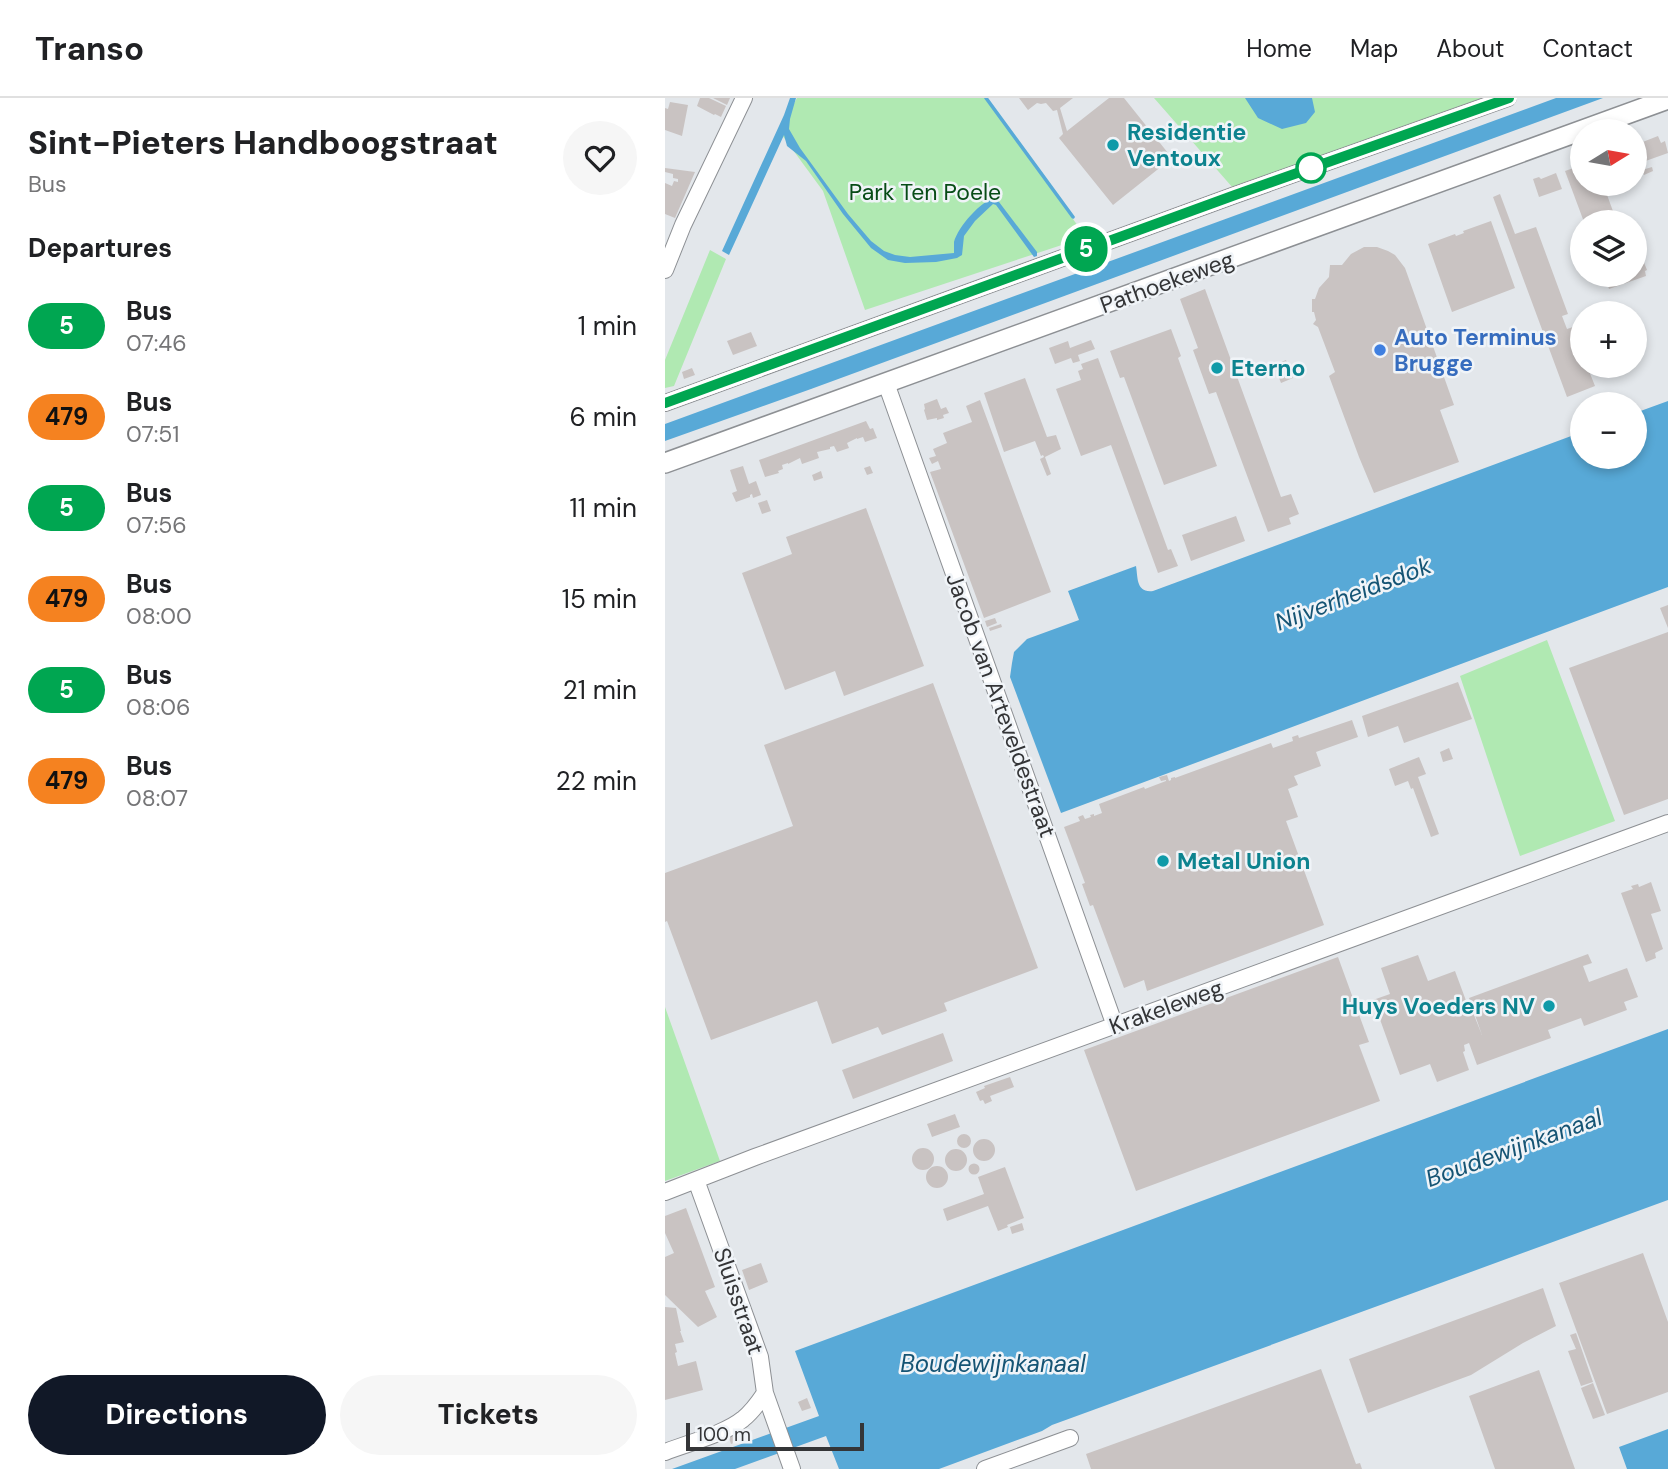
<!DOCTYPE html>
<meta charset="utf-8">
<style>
:root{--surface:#fff;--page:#f6f6f6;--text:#202124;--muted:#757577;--line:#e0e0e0;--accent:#111827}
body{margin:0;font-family:"DM Sans",sans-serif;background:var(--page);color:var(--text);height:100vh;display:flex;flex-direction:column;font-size:26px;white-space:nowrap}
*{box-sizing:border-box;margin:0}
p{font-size:23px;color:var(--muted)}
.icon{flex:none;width:38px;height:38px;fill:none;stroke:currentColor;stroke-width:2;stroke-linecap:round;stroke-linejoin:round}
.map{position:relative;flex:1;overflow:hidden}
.sheet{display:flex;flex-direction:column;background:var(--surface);width:665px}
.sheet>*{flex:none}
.badge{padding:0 14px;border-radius:23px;font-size:24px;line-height:46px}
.needle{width:46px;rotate:79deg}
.tools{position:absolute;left:905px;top:21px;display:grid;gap:14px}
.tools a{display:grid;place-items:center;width:77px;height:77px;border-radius:50%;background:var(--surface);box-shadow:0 4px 10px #0003;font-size:35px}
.scale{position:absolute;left:21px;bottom:18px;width:178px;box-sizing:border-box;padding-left:7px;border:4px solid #343537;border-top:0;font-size:19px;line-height:24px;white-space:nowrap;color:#343537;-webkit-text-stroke:5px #f0f4f8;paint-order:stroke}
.map>.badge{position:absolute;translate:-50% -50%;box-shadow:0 0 0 4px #fff}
h2{padding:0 28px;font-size:26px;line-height:63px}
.round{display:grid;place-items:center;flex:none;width:74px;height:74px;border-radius:37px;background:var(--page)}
.headline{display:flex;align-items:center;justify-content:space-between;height:119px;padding:0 28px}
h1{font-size:33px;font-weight:800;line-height:52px}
.action{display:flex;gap:14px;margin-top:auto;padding:14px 28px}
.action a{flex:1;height:80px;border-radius:42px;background:var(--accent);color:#fff;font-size:28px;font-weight:800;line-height:80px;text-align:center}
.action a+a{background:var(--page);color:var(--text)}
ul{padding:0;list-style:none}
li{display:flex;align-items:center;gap:21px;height:91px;padding:0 28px}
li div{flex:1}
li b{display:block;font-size:26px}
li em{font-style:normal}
li .badge{min-width:77px;font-weight:700;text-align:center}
header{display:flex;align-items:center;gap:42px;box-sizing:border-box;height:98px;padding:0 35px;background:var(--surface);border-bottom:2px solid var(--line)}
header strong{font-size:33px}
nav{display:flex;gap:38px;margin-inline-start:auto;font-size:24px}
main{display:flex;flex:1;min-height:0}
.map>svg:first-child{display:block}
.green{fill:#b0e9b2}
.water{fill:#58a9d7}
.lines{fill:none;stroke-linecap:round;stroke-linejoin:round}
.stream{stroke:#58a9d7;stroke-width:3.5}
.building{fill:#c9c3c2}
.minor-casing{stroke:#8d9094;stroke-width:18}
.major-casing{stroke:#8d9094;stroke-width:22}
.minor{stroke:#fff;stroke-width:16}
.major{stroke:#fff;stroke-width:19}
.line-casing{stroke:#fff;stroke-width:16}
.line{stroke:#00a651;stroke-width:10}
.culture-dot{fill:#0f9aa8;stroke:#f0f4f8;stroke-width:2.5}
.stop-dot{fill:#fff;stroke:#00a651;stroke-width:3.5}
.shop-dot{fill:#3f7fe0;stroke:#f0f4f8;stroke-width:2.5}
.labels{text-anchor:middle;stroke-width:5;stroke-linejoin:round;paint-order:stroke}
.culture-label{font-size:23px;font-weight:bold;fill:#0d838f;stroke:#f0f4f8;text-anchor:start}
.park-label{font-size:23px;fill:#074c16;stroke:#f0f4f8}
.street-label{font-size:23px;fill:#343537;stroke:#f0f4f8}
.shop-label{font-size:23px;font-weight:bold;fill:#366cbe;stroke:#f0f4f8;text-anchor:start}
.water-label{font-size:24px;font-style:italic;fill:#155474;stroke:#f0f4f8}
</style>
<header>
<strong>Transo</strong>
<nav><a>Home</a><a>Map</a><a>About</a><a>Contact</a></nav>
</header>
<main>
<section class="sheet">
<div class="headline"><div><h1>Sint-Pieters Handboogstraat</h1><p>Bus</p></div><a class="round"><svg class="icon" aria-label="heart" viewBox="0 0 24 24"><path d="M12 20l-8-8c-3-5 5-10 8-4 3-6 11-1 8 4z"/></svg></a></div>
<h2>Departures</h2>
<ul>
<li><span class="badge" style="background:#00a651;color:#fff">5</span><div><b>Bus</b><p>07:46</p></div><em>1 min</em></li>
<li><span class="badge" style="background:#f58220;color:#111">479</span><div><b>Bus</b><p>07:51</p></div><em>6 min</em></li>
<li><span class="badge" style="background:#00a651;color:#fff">5</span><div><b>Bus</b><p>07:56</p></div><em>11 min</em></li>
<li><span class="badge" style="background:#f58220;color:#111">479</span><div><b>Bus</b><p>08:00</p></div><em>15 min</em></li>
<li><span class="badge" style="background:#00a651;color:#fff">5</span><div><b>Bus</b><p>08:06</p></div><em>21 min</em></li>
<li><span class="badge" style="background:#f58220;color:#111">479</span><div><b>Bus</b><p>08:07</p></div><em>22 min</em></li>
</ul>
<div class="action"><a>Directions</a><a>Tickets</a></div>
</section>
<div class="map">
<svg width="1003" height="1371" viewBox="0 0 1003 1371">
<rect width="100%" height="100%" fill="#e3e7eb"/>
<path class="green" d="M132 0H320L421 139 200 212 158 93 114 33Z
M489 0H824L568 90Z
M45 152 61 161 9 288 0 290V262Z
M882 542 950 723 855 758 795 578Z
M0 909 55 1063 0 1083Z"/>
<path class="water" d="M125 0H131L125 21 124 31 135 50 183 116 206 143 219 153 230 157 245 159 289 155C289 152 289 148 289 144 293 129 316 102 331 100L372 154V158L369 159 331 107 328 106 310 123 299 138 297 157 292 160 271 164 240 165 223 162 206 150 178 116 141 63 122 48 119 37 64 157 57 153 119 17Z
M580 0H647L650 14 641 25 617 31 593 20Z
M891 0H938L146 291 0 343V326Z
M1003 303V489L396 715 345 579 347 565 349 554 362 541 414 522 403 493 471 468C473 480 471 495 488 493L917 334V359H970V315Z
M1003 931V1102L387 1327 377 1333 274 1371H174L161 1338 70 1371H7L154 1318 130 1253Z
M1003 1331V1371H962L954 1349Z"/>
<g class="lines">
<path class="stream" d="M321 0 408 119"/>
</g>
<path class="building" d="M35 0H44L61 8 56 19 50 16 49 17 32 8Z
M48 0H65L62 7Z
M354 0H408L395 10 402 33 444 0H459L507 60 448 107 394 40 398 36 392 12 388 13 381 5 376 6 372 5 363 12Z
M5 4 23 7 17 38 0 32V10L3 11Z
M993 38 996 45 1000 43 1003 55 975 65 973 58 970 59V51L972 50 970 47Z
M917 67V86H938L952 124H919L900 73Z
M987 69 988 73 979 77 977 72Z
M0 70 30 74 10 120 0 116V85L7 88 9 83 13 84V81L8 80V76L0 74Z
M891 75 897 91 874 99 868 81 874 79 876 81Z
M835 96 850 136 871 129 903 216 897 218 902 231 908 229 917 254V268H922L930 288 902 299 828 99Z
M826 123 850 190 787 214 763 146 790 136 791 138 799 135 798 133Z
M699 149H712L723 153 730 157 740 170 789 307 775 312 794 364 709 395 694 359 664 278 670 274 653 229 648 226 651 222 649 214H647V201H650L654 190 664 179 665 167H677L686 156Z
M976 157 982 172 980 173 981 178 944 191 939 177H970V159Z
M540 191 616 399 626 396 634 416 624 420 626 426 603 434 551 294 544 296 528 252 533 250 515 201Z
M506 231 516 258 513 260 552 368 499 387 459 279 455 280 445 253Z
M86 234 92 248 68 257 62 243Z
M426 242 430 251 413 257 415 263 408 265 406 260 390 266 384 250 403 243 405 250Z
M433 260 503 452 506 451 513 468 493 475 446 347 416 358 391 291 416 282 413 273 418 271 416 266Z
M621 262 628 280 616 285 609 267Z
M27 270 30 277 19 281 17 274Z
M360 280 382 339 391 337 396 351 380 359 386 376 382 378 375 361 379 359 378 357 376 358 370 343 339 354 319 295Z
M272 301 276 311 281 309 284 315 278 317 279 320 272 322V320L262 322 259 312 260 311 259 306Z
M315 302 386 494 319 520 265 374 276 371 273 363 267 366 264 360 271 358 268 351 282 345 278 335 307 324 301 308Z
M201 323 205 331 208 330 212 340 200 344 198 339 192 341V340L182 345 184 350 172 354 169 348 165 349V351L152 354 154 360 137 366 135 360 123 366V365L117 367 118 371 113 373 114 375 100 379 94 362Z
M78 368 84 386 91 383 96 397 88 400 87 396 85 397V399L71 404 67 395 72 393 65 372Z
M205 368 208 375 202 377 199 370Z
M156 373 158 380 149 383 147 377Z
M102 402 106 413 97 416 93 405Z
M201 410 259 568 179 598 170 573 120 592 77 475 127 456 121 439Z
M571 418 580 443 526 463 517 437Z
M1003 507V530L995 510Z
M330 520 332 525 322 529 320 523Z
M336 526 337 529 325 533 324 530Z
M1003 534V701L959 717 904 570Z
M793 584 807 621 739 645 733 628 703 639 697 618Z
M268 585 373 870 279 905 282 913 217 937 213 929 167 946 152 903 46 942 2 823 0 824V775L128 728 99 647Z
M687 622 693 639 651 654 656 668 629 678 633 687 623 691 633 719 621 723 659 827 482 893 479 882 459 890 428 807 425 808 417 786 420 785 399 729 415 723 413 719 418 717 420 721 426 719 425 717 429 716V718L437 715 434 706 479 689 480 691 501 683V682L496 683 494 679 502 677 504 683 506 682V680L510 679V680L606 645 608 650 628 643 627 639 633 637 634 640Z
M784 650 788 661 778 664 775 654Z
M754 659 761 676 753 679 774 736 766 739 748 690 746 691 743 683 730 688 724 671Z
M986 784 996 813 986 816 998 851 990 855 991 860 981 864 956 795 968 791 966 788 973 786 974 789Z
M923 856 927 865 918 868 924 884 962 870 973 899 959 904 962 912 919 928 916 920 883 932 886 940 812 967 804 945 799 947 800 953 798 954 804 972 772 984 765 966 735 977 708 902 725 896 716 870 753 857 763 883 790 873 803 908 805 907 817 937 804 900Z
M673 859 704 944 694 947 715 1003 471 1093 419 952Z
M278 935 288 963 188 1001 177 972Z
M345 979 349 989 325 998 327 1003 320 1006 318 1002 315 1003 311 994 320 990 319 988Z
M290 1016 295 1029 267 1039 262 1026Z
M292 1043a7 7 0 1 1 14 0a7 7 0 1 1-14 0Z
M308 1052a11 11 0 1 1 22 0a11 11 0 1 1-22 0Z
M247 1061a11 11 0 1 1 22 0a11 11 0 1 1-22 0Z
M280 1062a11 11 0 1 1 22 0a11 11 0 1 1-22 0Z
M303.5 1071a5.5 5.5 0 1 1 11 0a5.5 5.5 0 1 1-11 0Z
M261 1079a11 11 0 1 1 22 0a11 11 0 1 1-22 0Z
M340 1069 359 1120 342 1127 343 1129 333 1133 323 1108 282 1123 278 1111 319 1096 313 1079Z
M21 1110 50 1189 40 1193 52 1219 33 1229 0 1197V1159L9 1155 0 1135V1118Z
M357 1125 359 1132 347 1136 345 1129Z
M978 1155 1003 1224V1294L942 1316 894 1185Z
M96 1165 103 1184 84 1192 77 1172Z
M878 1190 891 1228 858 1245 806 1277 703 1315 684 1261Z
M0 1209 11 1210 16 1233H15L19 1244 10 1246 12 1254 10 1255 13 1268 31 1263 38 1292 0 1302Z
M911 1235 928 1284 916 1288 903 1253 911 1251 905 1237Z
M656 1271 691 1366 695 1365 697 1371H426L421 1356Z
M874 1272 910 1371H830L804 1298Z
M928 1285 940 1317 928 1321 916 1290Z
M142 1300 146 1310 137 1313 133 1304Z
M76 1332 79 1341 66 1346 63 1336Z"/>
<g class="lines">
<g class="minor-casing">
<path id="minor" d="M0 172 18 127 79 0
M221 285 450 928
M0 305 570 97 843 0
M31 1082 95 1259 100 1295 127 1371
M0 1094 90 1059 1003 725
M0 1354C23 1345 60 1336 78 1321 87 1314 94 1304 100 1295
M320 1371 405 1340"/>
</g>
<g class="major-casing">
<path id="major" d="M0 365 1003 1"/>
</g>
<use href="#minor" class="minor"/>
<use href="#major" class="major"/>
</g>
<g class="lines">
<g class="line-casing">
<path id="line" d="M0 305 570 97 844 0"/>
</g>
<use href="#line" class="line"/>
</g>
<g class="culture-dot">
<circle cx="448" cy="47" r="7"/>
<circle cx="552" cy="270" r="7"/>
<circle cx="498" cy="763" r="7"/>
<circle cx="884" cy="908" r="7"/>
</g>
<circle class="stop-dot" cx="646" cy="70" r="14"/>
<circle class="shop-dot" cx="715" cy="252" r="7"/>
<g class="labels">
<g class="culture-label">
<text x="462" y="42">Residentie<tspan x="462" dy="26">Ventoux</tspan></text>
<text x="566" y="278">Eterno</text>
<text x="512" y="771">Metal Union</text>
<text x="870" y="916" text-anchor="end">Huys Voeders NV</text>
</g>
<g class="park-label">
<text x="260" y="102">Park Ten Poele</text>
</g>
<g class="street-label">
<text transform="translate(502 184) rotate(-20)" y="8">Pathoekeweg</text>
<text transform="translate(336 607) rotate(70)" y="8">Jacob van Arteveldestraat</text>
<text transform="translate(501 909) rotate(-20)" y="8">Krakeleweg</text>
<text transform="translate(74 1203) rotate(71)" y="8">Sluisstraat</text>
</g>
<g class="shop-label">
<text x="729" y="247">Auto Terminus<tspan x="729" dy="26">Brugge</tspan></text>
</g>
<g class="water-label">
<text transform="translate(688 496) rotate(-21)" y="8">Nijverheidsdok</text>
<text transform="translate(849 1050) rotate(-20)" y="8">Boudewijnkanaal</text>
<text x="328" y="1274">Boudewijnkanaal</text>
</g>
</g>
</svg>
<div class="tools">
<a><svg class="needle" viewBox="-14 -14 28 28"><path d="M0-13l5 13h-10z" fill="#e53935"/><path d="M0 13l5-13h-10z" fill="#757577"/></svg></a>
<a><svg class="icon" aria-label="layers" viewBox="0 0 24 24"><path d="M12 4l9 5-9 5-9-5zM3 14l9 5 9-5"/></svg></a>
<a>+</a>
<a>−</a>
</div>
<div class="scale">100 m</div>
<b class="badge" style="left:421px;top:151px;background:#00a651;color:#fff">5</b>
</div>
</main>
